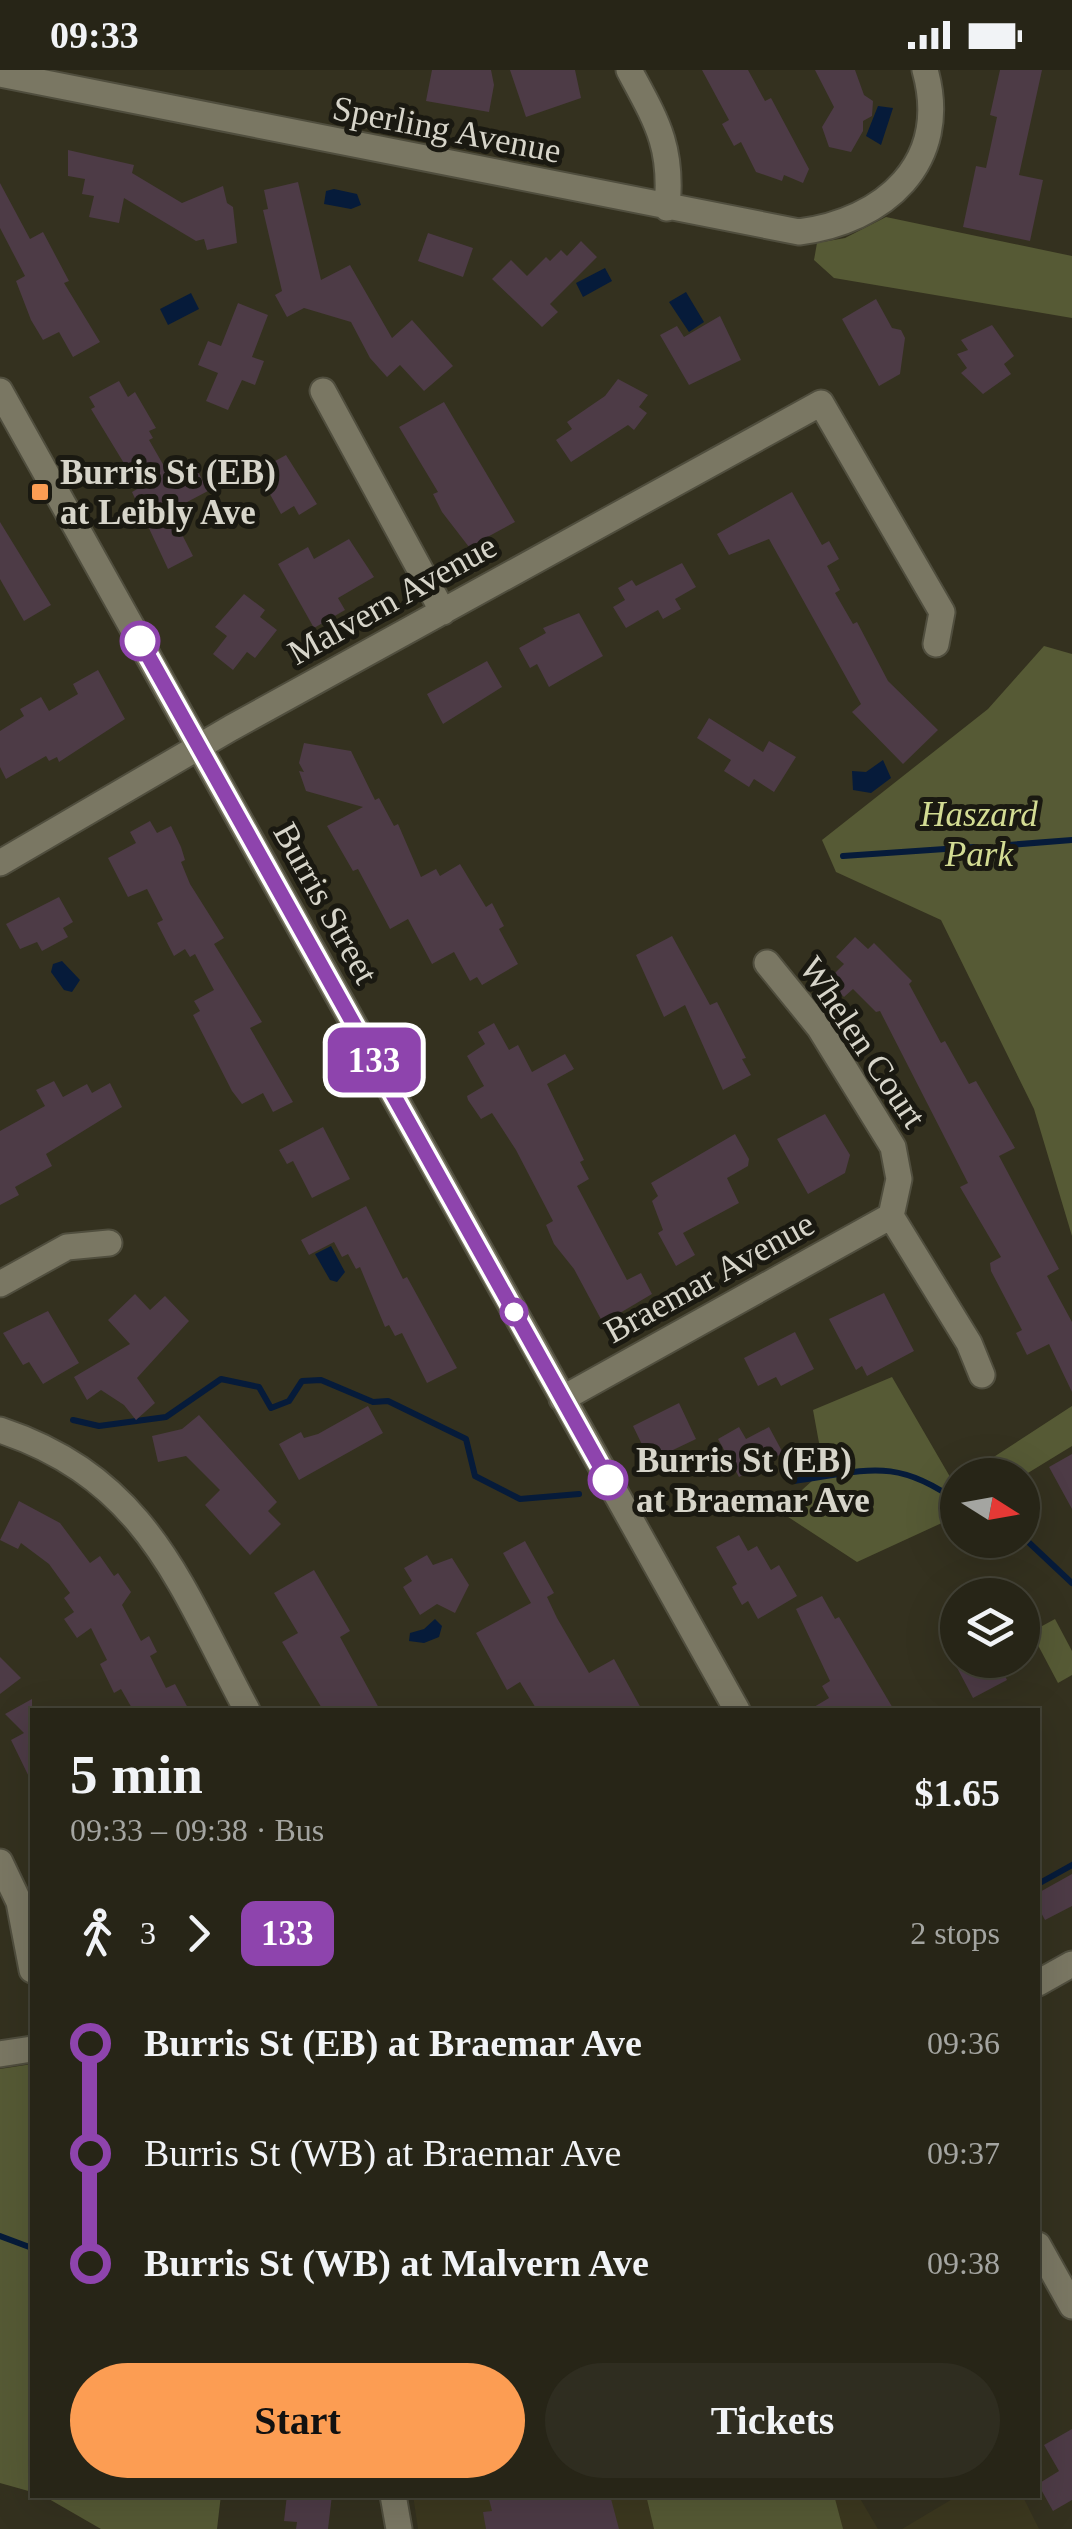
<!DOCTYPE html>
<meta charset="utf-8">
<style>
:root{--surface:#272517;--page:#2f2d20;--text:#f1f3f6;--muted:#a4a5a1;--line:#434236;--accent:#fc9d53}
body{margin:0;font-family:Georgia,serif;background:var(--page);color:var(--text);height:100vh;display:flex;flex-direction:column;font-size:38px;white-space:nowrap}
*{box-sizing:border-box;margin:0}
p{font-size:32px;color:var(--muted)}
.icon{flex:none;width:55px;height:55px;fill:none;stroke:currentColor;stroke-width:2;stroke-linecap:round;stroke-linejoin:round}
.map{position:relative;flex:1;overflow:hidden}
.panel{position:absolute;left:30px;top:1638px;width:1010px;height:790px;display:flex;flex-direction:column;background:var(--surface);border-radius:0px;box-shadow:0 10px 40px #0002,0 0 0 2px var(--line)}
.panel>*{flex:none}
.badge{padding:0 20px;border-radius:15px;font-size:35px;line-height:65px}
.needle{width:65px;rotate:101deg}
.controls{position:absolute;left:940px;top:1388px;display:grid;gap:20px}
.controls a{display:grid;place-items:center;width:100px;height:100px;border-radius:50%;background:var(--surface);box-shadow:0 10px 40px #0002,0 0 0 2px var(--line);font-size:50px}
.map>.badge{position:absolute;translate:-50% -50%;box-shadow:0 0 0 5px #fff}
.legs{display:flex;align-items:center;gap:15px;height:110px;padding:0 40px;font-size:32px}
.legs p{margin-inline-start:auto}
.head{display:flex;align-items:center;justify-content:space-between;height:170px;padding:0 40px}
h1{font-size:55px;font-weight:700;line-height:75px}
.button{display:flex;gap:20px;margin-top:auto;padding:20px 40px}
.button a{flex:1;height:115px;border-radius:60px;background:var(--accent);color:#111;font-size:40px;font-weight:700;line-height:115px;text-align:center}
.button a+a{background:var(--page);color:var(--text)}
ul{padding:0 40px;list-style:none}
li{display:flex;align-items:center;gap:35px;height:110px;font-size:38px}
li i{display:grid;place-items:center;width:15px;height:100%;margin:0 12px;background:currentColor}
li i::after{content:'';width:25px;height:25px;margin:-12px;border:8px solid;border-radius:50%;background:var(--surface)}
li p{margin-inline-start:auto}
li:first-child i{background:linear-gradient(#0000 50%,currentColor 0)}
li:last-child i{background:linear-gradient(currentColor 50%,#0000 0)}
.status{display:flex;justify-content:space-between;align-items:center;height:70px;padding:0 50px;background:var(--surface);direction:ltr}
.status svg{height:28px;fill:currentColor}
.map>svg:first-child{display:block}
.built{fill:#3c381f}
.green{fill:#565a35}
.water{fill:#061b3a}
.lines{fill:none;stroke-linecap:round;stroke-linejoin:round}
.stream{stroke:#061b3a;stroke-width:6}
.building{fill:#4d3b46}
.minor-casing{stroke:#504e3e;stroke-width:29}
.minor{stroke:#7a7763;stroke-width:25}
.line-1-casing{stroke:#fff;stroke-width:22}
.line-1{stroke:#8e44ad;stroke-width:15}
.poi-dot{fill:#fc9d53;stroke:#1a1911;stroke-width:4}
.stop-1-dot{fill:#fff;stroke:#8e44ad;stroke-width:5}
.labels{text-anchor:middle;stroke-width:10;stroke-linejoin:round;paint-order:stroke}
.street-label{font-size:35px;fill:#d7d5ca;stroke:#1a1911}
.poi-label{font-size:35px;font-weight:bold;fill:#d7d5ca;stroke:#1a1911;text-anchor:start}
.park-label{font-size:35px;font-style:italic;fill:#d3dc93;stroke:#1a1911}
.stop-label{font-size:35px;font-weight:bold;fill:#d7d5ca;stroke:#1a1911;text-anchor:start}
</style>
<div class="status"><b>09:33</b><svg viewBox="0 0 49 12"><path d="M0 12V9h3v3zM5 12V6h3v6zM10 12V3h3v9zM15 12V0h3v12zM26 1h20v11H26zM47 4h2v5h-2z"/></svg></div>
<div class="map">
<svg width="1072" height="2459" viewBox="0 0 1072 2459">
<rect width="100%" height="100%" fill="#34311f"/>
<path class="built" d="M413 2425H858L878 2459H418Z
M959 2425H1022L1039 2459H902Z"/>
<path class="green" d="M886 147 1072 186V248L834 208 814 190 817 173 845 168Z
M1044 576 1072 584V1166L1034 1039 941 850 836 802 822 770 988 639Z
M892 1307 953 1412 957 1410V1446L857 1492 779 1441 824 1400 813 1340Z
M1072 1336V1376L1023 1406 966 1405Z
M1055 1549 1072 1581V1605L1058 1613 1031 1562Z
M32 1994V2422L0 2413V1999Z
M42 2425H221L217 2459H101Z
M646 2425H834L843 2459H654Z"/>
<path class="water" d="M878 36 893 38 881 75 866 66Z
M334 119 357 124 361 135 351 139 324 134 326 121Z
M605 198 612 211 583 227 576 213Z
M686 222 704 252 689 262 669 232Z
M191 223 199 239 168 255 160 239Z
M883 690 891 708 871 723 853 720 852 701 866 702Z
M62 891 80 910 72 922 64 920 51 902 53 894Z
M331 1176 345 1202 337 1212 330 1210 315 1184Z
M435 1549 442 1556 439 1567 424 1573 409 1571 410 1563 424 1559Z"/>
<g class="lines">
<path class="stream" d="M1008 775 1072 770
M843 786 974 777
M73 1350 99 1356 166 1347 221 1309 259 1317 271 1338 289 1331 302 1311 321 1310 373 1332 388 1331 466 1369 475 1406 520 1429 579 1424
M794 1411C866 1401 895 1386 958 1432
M1022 1466 1072 1513
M1038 1814 1072 1795
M0 2166 32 2178"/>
</g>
<path class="building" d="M432 0H491L494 15 489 42 426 31Z
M510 0H575L581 28 526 47Z
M702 0H748L765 31 771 28 809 99 803 113 784 105 782 111 756 102 741 72 734 76 722 54 729 50Z
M815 0H855L864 25 873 31 872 46 863 51V61L851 82 829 77 822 57 834 37Z
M1000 0H1042L1019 105 1043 110 1030 171 963 157 976 96 986 98 997 47 990 45Z
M68 80 134 95 132 103 182 133 223 116 227 133 233 137 237 173 207 180 204 169 196 171 124 128 119 153 89 147 94 126 82 124 85 109 68 106Z
M298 112 321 210 350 195 392 268 412 250 453 296 424 321 400 295 387 307 370 288 351 252 304 238 287 247 275 225 282 221 263 140 268 139 264 120Z
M0 113 30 169 43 162 69 211 64 213 100 272 73 287 59 262 43 270 31 250 16 211 25 206 0 158Z
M428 163 473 178 463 207 418 191Z
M581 171 597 187 550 234 558 242 542 257 492 209 511 190 527 206 546 187 550 191 561 180 567 186Z
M876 229 892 258 901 260 905 268 900 304 879 316 842 249Z
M238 233 268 245 252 287 264 291 255 315 242 310 228 340 206 331 218 303 198 295 208 271 221 276Z
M720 246 741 290 689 315 660 265 677 256 684 267Z
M992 255 1014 286 1004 294 1011 304 983 324 961 303 967 298 957 284 968 280 961 270Z
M618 309 648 325 639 337 647 343 634 360 628 355 571 392 556 370 572 359 567 352 605 326Z
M119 311 128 327 135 322 156 358 149 361 153 368 149 370 168 403 192 390 208 421 170 441 193 486 168 499 132 422 139 418 91 339 95 337 89 327Z
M444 332 515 452 469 477 442 442 433 424 438 422 399 357Z
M286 385 317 434 299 445 294 436 281 444 257 401Z
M792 422 822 475 829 471 839 489 827 496 840 520 835 523 853 554 857 552 888 611 938 660 903 694 852 642 861 634 769 469 729 485 717 464Z
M0 452 51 535 24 551 0 509Z
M349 469 374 507 338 528 345 540 314 558 278 494 308 477 314 489Z
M682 493 696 517 675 529 681 539 663 549 658 540 626 558 613 537 625 530 618 518 632 510 636 516Z
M244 524 265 540 260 547 277 560 255 588 247 582 233 600 213 584 227 566 215 557Z
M579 543 603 586 549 617 537 594 530 598 519 578 546 563 543 558Z
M487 591 502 617 443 654 427 624Z
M98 600 125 649 59 692 57 687 49 691 46 686 6 709 0 697V661L24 646 20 639 41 627 49 641 78 624 73 614Z
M709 648 763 682 769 671 796 687 774 722 754 709 749 717 724 701 731 690 697 668Z
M304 673 351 681 375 730 379 728 394 756 398 754 421 807 436 799 440 806 460 794 486 837 492 833 504 856 499 859 518 894 482 915 477 907 470 911 454 882 432 894 408 849 390 859 358 799 353 801 327 756 363 737 306 721 299 701 304 702 299 693Z
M150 751 157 763 171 756 181 777 185 790 181 792 190 814 224 868 214 874 262 952 250 958 293 1032 273 1042 263 1023 242 1034 232 1021 193 945 200 941 194 931 214 920 195 884 190 887 185 879 174 886 157 853 163 850 147 819 128 827 108 788 136 773 130 762Z
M59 827 73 852 63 858 68 867 42 881 37 872 20 879 6 854Z
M672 866 710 935 717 932 746 988 742 989 751 1005 723 1020 685 935 664 947 636 885Z
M855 867 868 879 874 873 912 911 909 914 941 973 945 971 969 1014 976 1011 1015 1078 999 1086 1059 1199 1047 1206 1072 1252V1322L1049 1274 1027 1285 1016 1263 1022 1260 991 1201 990 1193 1001 1187 960 1117 968 1113 880 941 876 942 853 919 844 927 827 911 844 894 836 887Z
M494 953 509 980 518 975 532 1002 565 984 574 999 547 1014 584 1090 580 1092 589 1109 577 1116 627 1210 641 1203 652 1224 603 1253 574 1199 554 1174 546 1155 553 1151 516 1080 492 1043 481 1049 468 1030 467 1026 484 1016 467 986 485 974 478 962Z
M54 1011 63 1027 87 1014 92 1023 110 1013 122 1037 46 1084 52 1096 15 1117 19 1125 0 1135V1061L45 1036 36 1020Z
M825 1044 850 1085 845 1103 808 1124 777 1069Z
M323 1057 350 1109 312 1128 293 1091 287 1094 279 1080Z
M735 1064 749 1089 748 1096 727 1108 739 1133 683 1163 695 1185 676 1196 658 1163 663 1160 652 1131 658 1126 651 1113Z
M366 1136 403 1209 407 1207 457 1298 427 1313 402 1263 395 1266 389 1255 385 1257 360 1197 356 1199 348 1184 342 1187 334 1172 309 1185 301 1170Z
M884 1223 914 1281 867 1306 862 1296 856 1300 829 1249Z
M135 1224 150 1240 165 1226 189 1251 137 1308 155 1333 136 1350 124 1335 101 1320 87 1330 74 1307 130 1274 108 1250Z
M48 1241 79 1293 43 1314 29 1292 23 1295 3 1263Z
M795 1262 814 1299 781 1316 776 1307 758 1316 744 1288Z
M679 1333 696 1369 650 1391 633 1356Z
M368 1336 383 1363 299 1410 279 1374 301 1362 304 1368 318 1364Z
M199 1345 277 1432 268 1441 281 1454 250 1485 205 1435 220 1420 186 1386 158 1392 152 1366 182 1359Z
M739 1357 746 1369 769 1357 783 1383 739 1407 718 1369Z
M1072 1384V1439L1049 1397Z
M19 1431 60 1453 90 1493 100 1486 114 1506 118 1503 131 1522 122 1535 141 1571 149 1566 157 1582 150 1586 166 1618 175 1614 189 1640H133L121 1619 114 1623 100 1594 107 1590 91 1558 77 1568 64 1549 74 1542 64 1528 70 1523 49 1494 21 1473 18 1479 0 1470Z
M739 1465 748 1481 757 1476 771 1500 779 1495 797 1526 758 1549 748 1531 742 1535 732 1517 737 1514 716 1477Z
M525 1471 554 1523 547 1527 557 1548 589 1603 614 1589 642 1640H537L520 1612 507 1620 476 1563 531 1533 503 1483Z
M427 1485 433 1495 452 1488 469 1515 455 1543 437 1534 420 1545 403 1517 412 1511 404 1498Z
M314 1500 350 1561 340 1567 380 1640H323L282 1572 298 1563 274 1523Z
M822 1526 835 1549 839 1547 894 1640H809L829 1628 822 1616 830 1611 796 1539Z
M0 1587 21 1608 0 1624Z
M953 1590H997L1007 1610 973 1628Z
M32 1629V1713L11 1670 24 1663 5 1644Z
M1072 1804V1836L1045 1850 1038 1837V1823Z
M1072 2359V2430L1053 2441 1038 2414 1059 2401 1044 2375Z
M287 2425H332L328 2459H296L297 2452 284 2451Z
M488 2425H610L619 2459H486L483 2442 492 2441Z"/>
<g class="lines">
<g class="minor-casing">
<path id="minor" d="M629 0C657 52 673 77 667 138
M0 4 799 162C884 151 951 93 925 0
M0 321 737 1640
M323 321 443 542
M0 793 231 658 821 333 942 542 936 574
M767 893 819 957 893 1077 899 1109 891 1146 969 1273 982 1305
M0 1214 67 1177 109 1173
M562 1329 891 1146
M0 1360C147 1409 180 1515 247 1640
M0 1792 19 1832 32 1900
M1038 1913 1072 1894
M0 1984 32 1979
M1038 2175 1072 2236
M393 2425 399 2459"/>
</g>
<use href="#minor" class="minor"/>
</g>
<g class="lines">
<g class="line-1-casing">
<path id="line-1" d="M140 571 608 1410"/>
</g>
<use href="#line-1" class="line-1"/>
</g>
<rect class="poi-dot" x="30" y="412" width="20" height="20" rx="5"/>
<g class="stop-1-dot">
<circle cx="140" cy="571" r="18"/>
<circle cx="514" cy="1242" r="12"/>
<circle cx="608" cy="1410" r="18"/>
</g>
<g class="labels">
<g class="street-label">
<text transform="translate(447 59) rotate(11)" y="12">Sperling Avenue</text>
<text transform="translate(392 529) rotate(-29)" y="12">Malvern Avenue</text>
<text transform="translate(326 833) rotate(61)" y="12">Burris Street</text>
<text transform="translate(863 972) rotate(56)" y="12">Whelen Court</text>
<text transform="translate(709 1207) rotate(-29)" y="12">Braemar Avenue</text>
</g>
<g class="poi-label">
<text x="60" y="414">Burris St (EB)<tspan x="60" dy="40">at Leibly Ave</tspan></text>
</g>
<g class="park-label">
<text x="979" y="756">Haszard<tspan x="979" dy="40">Park</tspan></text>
</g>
<g class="stop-label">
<text x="636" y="1402">Burris St (EB)<tspan x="636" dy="40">at Braemar Ave</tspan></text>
</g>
</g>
</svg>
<div class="controls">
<a><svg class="needle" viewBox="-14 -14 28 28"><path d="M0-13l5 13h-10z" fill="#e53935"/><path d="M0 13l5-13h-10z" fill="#a4a5a1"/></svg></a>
<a><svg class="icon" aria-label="layers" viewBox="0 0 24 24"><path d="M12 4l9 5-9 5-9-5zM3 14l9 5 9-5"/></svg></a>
</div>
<b class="badge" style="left:374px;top:990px;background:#8e44ad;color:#fff">133</b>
<section class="panel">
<div class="head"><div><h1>5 min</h1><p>09:33 – 09:38 · Bus</p></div><b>$1.65</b></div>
<div class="legs"><svg class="icon" aria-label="walk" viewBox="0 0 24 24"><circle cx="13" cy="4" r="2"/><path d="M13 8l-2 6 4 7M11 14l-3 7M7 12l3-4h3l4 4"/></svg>3<svg class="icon" aria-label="forward" viewBox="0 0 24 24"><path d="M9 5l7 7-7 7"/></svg><b class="badge" style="background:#8e44ad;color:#fff">133</b><p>2 stops</p></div>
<ul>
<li><i style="color:#8e44ad"></i><b>Burris St (EB) at Braemar Ave</b><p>09:36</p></li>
<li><i style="color:#8e44ad"></i><span>Burris St (WB) at Braemar Ave</span><p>09:37</p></li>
<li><i style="color:#8e44ad"></i><b>Burris St (WB) at Malvern Ave</b><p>09:38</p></li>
</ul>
<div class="button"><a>Start</a><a>Tickets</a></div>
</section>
</div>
